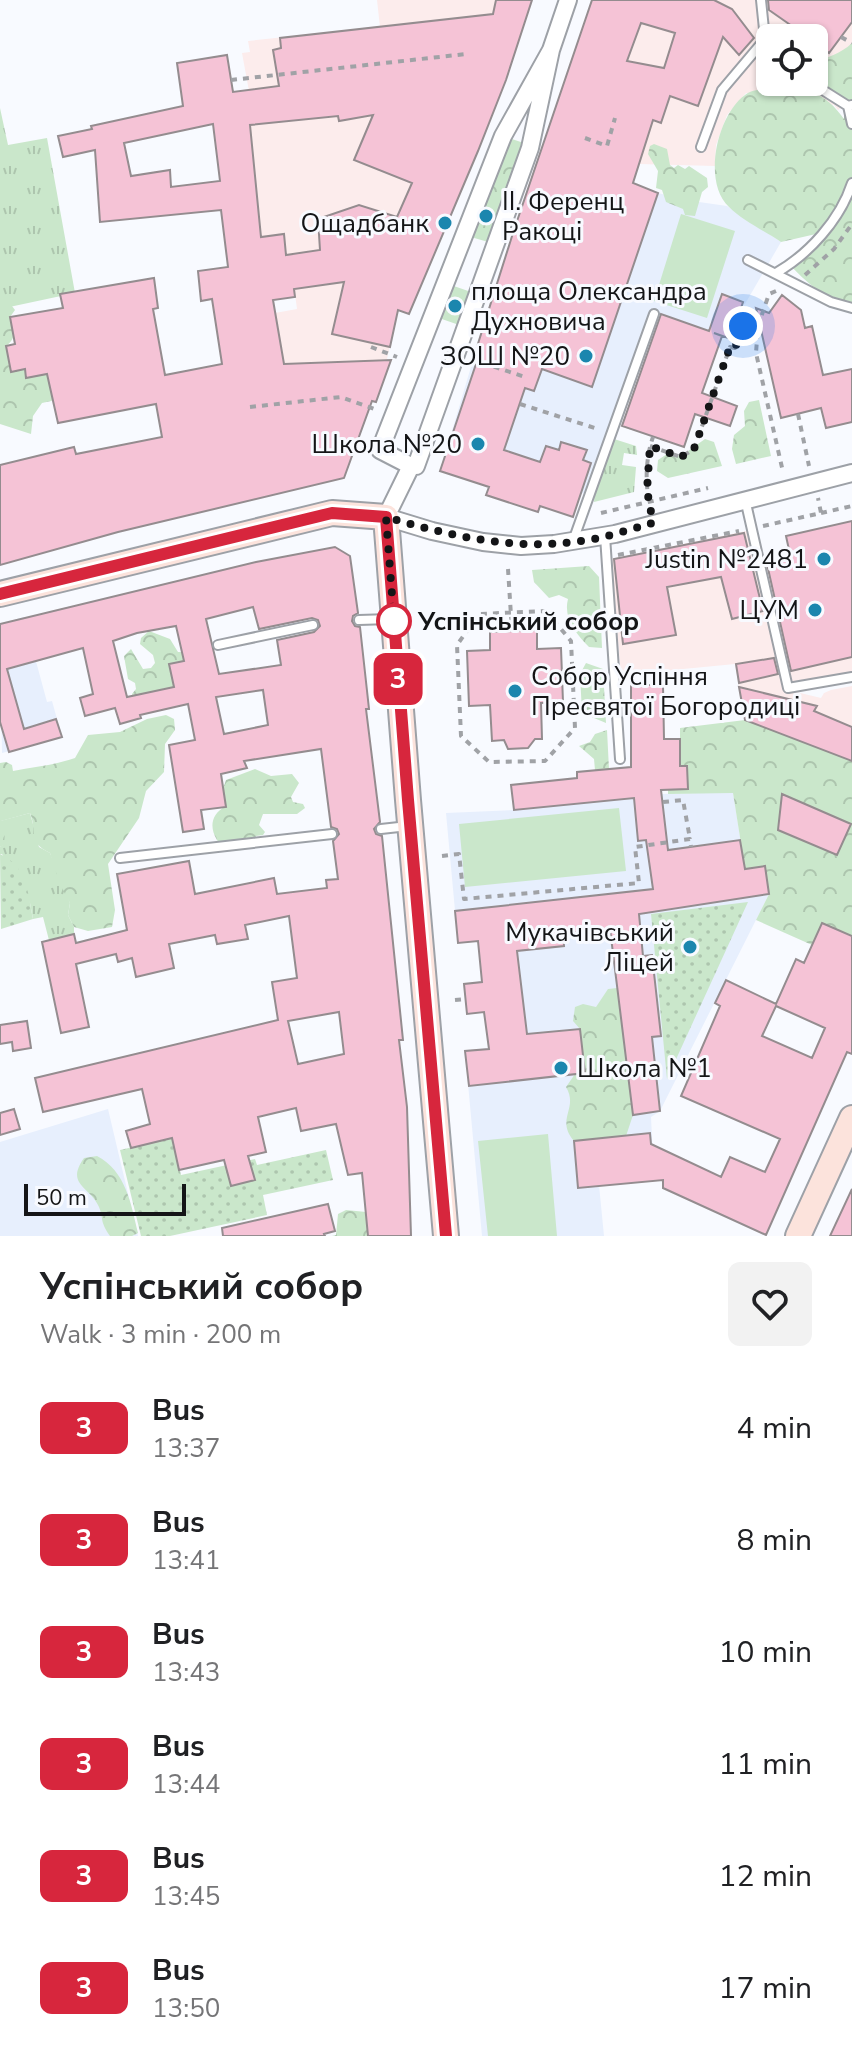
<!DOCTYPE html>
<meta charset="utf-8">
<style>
:root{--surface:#fff;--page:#f2f2f2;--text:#202124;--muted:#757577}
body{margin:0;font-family:"Nunito Sans",sans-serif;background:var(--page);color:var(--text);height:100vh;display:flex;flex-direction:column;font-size:30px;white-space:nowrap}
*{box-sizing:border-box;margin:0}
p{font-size:26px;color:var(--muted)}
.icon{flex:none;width:44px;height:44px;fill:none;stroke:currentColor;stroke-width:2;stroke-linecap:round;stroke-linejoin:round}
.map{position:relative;height:1236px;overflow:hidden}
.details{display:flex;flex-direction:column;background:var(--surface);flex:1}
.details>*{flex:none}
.badge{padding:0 16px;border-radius:12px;font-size:28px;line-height:52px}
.tools{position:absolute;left:756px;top:24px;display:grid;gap:16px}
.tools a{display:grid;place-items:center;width:72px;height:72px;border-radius:12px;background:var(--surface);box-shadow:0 2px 6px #0004;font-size:40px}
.scale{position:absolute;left:24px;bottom:20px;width:162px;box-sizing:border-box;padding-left:8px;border:4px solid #141517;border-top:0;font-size:22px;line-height:28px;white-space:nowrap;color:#141517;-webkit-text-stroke:6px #f8faff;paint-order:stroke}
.you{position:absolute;width:40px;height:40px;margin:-20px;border:6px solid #fff;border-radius:50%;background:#1a73e8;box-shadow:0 0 0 12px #1a73e833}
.map>.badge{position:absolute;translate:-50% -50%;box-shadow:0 0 0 4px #fff}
.round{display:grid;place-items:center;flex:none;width:84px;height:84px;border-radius:12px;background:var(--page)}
.headline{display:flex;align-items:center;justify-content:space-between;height:136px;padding:0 40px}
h1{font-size:38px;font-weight:700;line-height:60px}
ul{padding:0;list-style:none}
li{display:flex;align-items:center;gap:24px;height:112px;padding:0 40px}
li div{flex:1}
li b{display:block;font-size:30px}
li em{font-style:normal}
li .badge{min-width:88px;font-weight:700;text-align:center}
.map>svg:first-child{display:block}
.commercial{fill:#fcecec;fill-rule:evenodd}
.built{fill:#e7effd}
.grass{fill:url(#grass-tufts)}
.forest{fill:url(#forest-crowns)}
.garden{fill:url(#garden-dots)}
.pitch{fill:#cae7cb}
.building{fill:#f5c3d6;stroke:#948c8f;stroke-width:2;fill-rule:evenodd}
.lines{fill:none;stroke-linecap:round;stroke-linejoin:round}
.lane-casing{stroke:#9da1a7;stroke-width:12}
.street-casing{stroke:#9da1a7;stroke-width:20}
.secondary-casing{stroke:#9da1a7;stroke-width:28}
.path{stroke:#a0a2a6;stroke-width:4;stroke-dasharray:6 6;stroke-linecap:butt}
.lane{stroke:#fff;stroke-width:8}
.street{stroke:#fff;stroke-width:16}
.secondary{stroke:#fce3dc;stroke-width:24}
.line-casing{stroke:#fff;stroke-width:18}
.line{stroke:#d7263d;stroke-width:12}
.walk{stroke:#141517;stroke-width:8;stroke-dasharray:0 14.4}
.poi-dot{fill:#1b86ae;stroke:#f8faff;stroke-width:3}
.stop-dot{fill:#fff;stroke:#d7263d;stroke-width:4}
.labels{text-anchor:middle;stroke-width:6;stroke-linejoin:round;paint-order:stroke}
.poi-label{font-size:26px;fill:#141517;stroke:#f8faff;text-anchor:end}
.stop-label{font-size:26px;font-weight:bold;fill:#141517;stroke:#f8faff;text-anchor:start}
</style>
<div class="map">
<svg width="852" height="1236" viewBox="0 0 852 1236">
<defs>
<pattern id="grass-tufts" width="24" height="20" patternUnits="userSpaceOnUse" patternTransform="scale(2)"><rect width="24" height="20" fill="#cae7cb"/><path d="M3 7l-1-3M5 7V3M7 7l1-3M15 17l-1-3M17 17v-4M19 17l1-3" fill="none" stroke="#adc5ae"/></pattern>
<pattern id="forest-crowns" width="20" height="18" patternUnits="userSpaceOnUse" patternTransform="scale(2)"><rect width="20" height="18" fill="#cae7cb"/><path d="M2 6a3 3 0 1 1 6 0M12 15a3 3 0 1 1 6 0" fill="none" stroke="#adc5ae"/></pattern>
<pattern id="garden-dots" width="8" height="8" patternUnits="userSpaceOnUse" patternTransform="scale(2)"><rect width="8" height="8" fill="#cae7cb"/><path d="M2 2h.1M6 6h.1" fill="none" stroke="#adc5ae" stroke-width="1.8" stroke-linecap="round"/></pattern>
</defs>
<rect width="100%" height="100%" fill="#f8faff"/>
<path class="commercial" d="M377 0H532L506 80 409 314 398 310 387 359 390 360 376 402H372L344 478 118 532 109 498 162 437 157 413 189 408 280 341 275 313 297 309 292 271 287 263 284 234 261 237 248 126 255 124 242 53 250 52 248 41 380 27Z
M632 0H852V101L838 110 834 105 746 93 727 115 716 145 715 166 639 164 627 61 633 46 618 40ZM770 38H814V82H770Z
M852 521V677L788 690 821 698 824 693 831 690 852 686V761L745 720 735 664 621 675 611 559 751 530 761 567 791 559 786 536Z"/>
<path class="built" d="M658 193 685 200 727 206 781 242 745 304 723 295 709 331 658 313 594 497 582 493 573 517 540 506 538 512 486 495 488 487 440 471 476 350 524 367 642 238Z
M24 617 47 702 52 701 62 737 2 753 0 624Z
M733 792 745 869 765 866 769 894 660 1111 651 1117 654 1180 599 1185 604 1236H482L465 1051 489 1048 485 1012 467 1014 464 984 482 981 478 941 458 943 446 813 514 810 662 794Z
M108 1109 138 1236H0V1142Z"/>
<path class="grass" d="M0 108 8 145 47 138 75 293 0 309Z
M448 284 474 293 462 326 436 317Z
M614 439 636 446 637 455 624 453 622 465 636 467 634 492 594 502 595 487Z
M30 813 39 847 50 853 70 903 68 915 74 927V934L62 937 51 948 43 917 33 919 30 903 2 854H0V847L4 844 0 821Z"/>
<path class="forest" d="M852 43V101C839 99 823 89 814 80V66C827 55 840 55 852 43Z
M775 87C807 88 825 92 844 119V110H852V303C824 299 807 283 788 263L816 234 781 242C765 231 743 221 729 207 702 182 717 115 745 95 752 89 767 89 775 87Z
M503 136 530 145 495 244 464 235Z
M654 144 667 149 670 165 674 168 678 165 685 169 689 166 707 178 708 187 702 192 695 216 685 215 683 209 666 202 662 190 656 188 658 171 648 154 650 146Z
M0 301 9 302 15 310 10 317C13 330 18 337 6 346L11 372 25 369 27 378 52 373 60 399 42 403 33 416 31 434 0 424Z
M759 400 771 456 736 464 732 449 734 435 745 426 744 411 749 402Z
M705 439 714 442 722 466 668 478 657 471 658 460 667 454 681 456Z
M589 566 599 577 602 648 589 647C576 634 563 618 568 599L559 595 549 598 534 582 532 570Z
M149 631 170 639 178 652H189L193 659 169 664 174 687 154 691 133 703 132 694 136 689 135 683 128 679 124 656 131 649 143 669 151 668 155 663 153 655 140 644 141 638Z
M586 663 603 669 606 723 582 713 580 674Z
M166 715 174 719 175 730 165 744 164 772 146 791 139 818 108 864 115 910 112 927 88 931 74 927 68 915 70 903C61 888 55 870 50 853 26 841 38 833 30 813L1 821 5 830 4 845 0 847V763L6 762 12 765 13 771C34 767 55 765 75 758L88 735 120 732 147 719Z
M745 720 852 761V936L822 923 812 945 756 920 769 894 765 867 745 869 733 793 668 794V764L680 763V728Z
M607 730 609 769 595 770 594 759 579 746 590 742 595 734Z
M255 769 271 776 292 774 299 783 291 797 293 802 303 804 305 808 297 814H263L259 825 265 832 263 835 256 836 252 846 242 850 227 851C212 839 204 818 226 806L223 789 226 780Z
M617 988 633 1115 626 1136 574 1141C555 1119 579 1109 566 1087L575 1074 585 1072 580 1029 573 1021 575 1007 583 1004 596 1007 608 989Z
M97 1156C126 1171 131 1204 138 1233L132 1236H110C99 1220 104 1219 99 1207 90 1186 65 1185 84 1158Z
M346 1210 366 1212 368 1236H332L336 1235 338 1214Z"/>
<path class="garden" d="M0 854C27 866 28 893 33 919L1 929Z
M748 902 667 1079 651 914Z
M172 1138 181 1175 255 1159 257 1165 326 1150 333 1180 263 1195 267 1215 170 1236H141L120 1150Z"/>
<path class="pitch" d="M681 214 735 231 707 318 654 301Z
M619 808 626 871 465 887 459 824Z
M548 1134 557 1236H488L478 1141Z"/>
<path class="building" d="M496 0H532L506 80 478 151 409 314 398 310 390 347 332 334 344 282 294 289 295 297 273 300 284 364 391 360 376 402 372 401 344 478 118 532 0 565V465L74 447 76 454 162 437 156 404 58 423 47 374 26 378 25 369 11 372 6 346 15 344 10 317 63 308 60 294 154 278 158 308 153 309 165 375 222 364 212 299 201 301 198 271 228 267 221 210 100 222 95 150 63 157 58 136 92 129 91 126 183 106 177 63 227 55 233 92 279 86 273 50 281 48 280 38 493 14ZM373 115 354 160 412 183 397 217 359 205 318 219 320 250 286 255 284 234 261 237 250 125 338 116 339 121ZM213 124 220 181 171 187 170 170 131 176 124 143Z
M592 0H714L732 9 754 38 739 55 723 37 698 106 670 96 661 123 653 120 633 183 658 193 592 387 542 369 534 391 525 388 504 450 540 462 546 446 559 450 561 442 587 450 583 460 591 463 573 517 540 506 538 512 486 495 489 487 440 471 480 352 476 350 513 233ZM641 23 675 33 664 68 627 61Z
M768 0H852V22L829 53 814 41V38H794L799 31 769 10Z
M722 294 743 302 731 339 714 333 722 336 702 393 737 406 730 426 695 414 684 447 622 426 661 314 709 331Z
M782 295 801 310 805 328 812 326 823 375 852 369V422L826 428 821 408 781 418 756 308 769 313Z
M852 521V657L791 671 767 564 791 559 786 536Z
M744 533 763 611 732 619 721 577 667 587 676 635 623 644 614 559Z
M335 547 350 556 358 613 353 616 352 621 355 626 360 627 369 709H366L380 822 374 829 376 834 382 836 403 1040H399L407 1107 411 1236H368L362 1173 348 1175 336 1124 301 1131 296 1108 258 1117 266 1152 248 1156 255 1180 231 1186 224 1160 179 1170 172 1138 131 1148 126 1131 150 1124 142 1089 43 1112 35 1078 278 1020 272 982 297 978 289 916 245 925 248 939 217 944 215 935 169 944 174 968 136 977 132 958 118 962 116 954 76 964 89 1027 61 1033 42 942 74 934 76 943 127 930 117 874 189 861 195 894 274 878 277 894 327 888 326 880 338 879 333 841 339 834 337 829 331 827 321 749 244 761 247 768 221 774 226 807 201 810 204 829 183 832 169 745 195 740 188 704 140 715 141 718 120 724 115 708 85 716 80 698 93 694 83 648 7 669 24 729 56 719 62 737 9 752 0 722V624L256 562ZM253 607 259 629 312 618 318 620 320 626 314 632 277 640 281 665 219 674 206 619ZM176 626 184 661 169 664 174 687 127 697 113 641 137 633ZM263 690 268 725 224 734 216 697ZM339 1012 344 1054 298 1064 288 1021Z
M537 630V649L561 648 563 702 541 703 542 739H535L528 748 508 749 504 740 492 741 490 705 469 706 467 651 490 650V632Z
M774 658 778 674 739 683 736 664Z
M631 685H663L664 739H680V766H687L688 789 661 790 668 850 740 840 745 869 765 866 769 894 639 914 643 956 652 955 661 1036 652 1037 660 1111 633 1115 610 929 563 934 564 946 517 951 527 1034 580 1029 585 1073 469 1086 465 1051 489 1049 484 1012 467 1014 464 984 482 982 478 941 458 943 455 911 653 889 646 840 638 841 634 798 514 810 511 785 577 778V772L631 767Z
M739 687 817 706 814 711 852 727V761L745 720Z
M782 794 851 824 837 855 778 830Z
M822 923 852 936V1054L847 1052 766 1235 663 1188V1180L578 1188 574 1141 650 1133 651 1144 721 1177 730 1157 765 1172 780 1139 681 1096 720 1006 715 1003 726 980 776 1004 796 959 804 963ZM776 1006 825 1028 812 1058 762 1036Z
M27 1021 31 1048 13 1051 12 1042 0 1044V1025Z
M14 1109 20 1129 0 1135V1113Z
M852 1189V1236H830Z
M328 1204 335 1231 324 1234 325 1236H223L222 1228Z"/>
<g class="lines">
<g class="lane-casing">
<path id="lane" d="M761 0 765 39
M810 82 848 106 852 105
M848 106 852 124
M701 147 722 90 765 39 770 44
M748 260 831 302 852 308
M776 273C809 254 840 220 852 183
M745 499 788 688 852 677
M608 535 605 536 620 759
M573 541 654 314
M359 620 390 619
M218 645 313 625
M381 829 408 826
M120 858 332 834"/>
</g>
<g class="street-casing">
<path id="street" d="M551 50 530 148 416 466H411L380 450 503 136Z
M551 50 568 0
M411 466 386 517 432 531 483 542 521 546 554 544 615 534 852 473"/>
</g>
<g class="secondary-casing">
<path id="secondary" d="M0 594 332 513 386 517 408 800 446 1236
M798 1236 852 1118"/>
</g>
<path class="path" d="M841 37 852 43
M231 80 466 54
M585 138 607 146 615 118
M805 275 834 249 852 224
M776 291 769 294 758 326 756 353 783 472
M371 347 397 357
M471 359 525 377
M520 404 598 429
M250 407 341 397 377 410
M798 414 809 466
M650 446 681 457 694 449 730 347 735 348 743 326 761 317
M649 501C645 480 646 457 653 437
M601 513 708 488
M821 513 852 506
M763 526 821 513 818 498
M618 555 739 531
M508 569 512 631
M546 611 571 641 575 728 545 761 489 762 461 736 457 645 479 614Z
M561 680H573
M663 802 683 800 690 839
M442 856 459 854 464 899 639 883 635 847 690 839 691 847
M455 1000 466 999"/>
<use href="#lane" class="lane"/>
<use href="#street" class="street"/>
<use href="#secondary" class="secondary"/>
</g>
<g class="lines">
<g class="line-casing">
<path id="line" d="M0 594 332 513 386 517 408 800 446 1236"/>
</g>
<use href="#line" class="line"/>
<path class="walk" d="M394 621 386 517C451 536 513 551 581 541 606 538 630 529 653 523L647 490 650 446 681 457 694 449 730 347 735 348 743 326"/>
</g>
<g class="poi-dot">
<circle cx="486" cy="216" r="8"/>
<circle cx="445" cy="223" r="8"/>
<circle cx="455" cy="306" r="8"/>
<circle cx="586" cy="356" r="8"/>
<circle cx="478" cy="444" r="8"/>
<circle cx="824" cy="559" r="8"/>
<circle cx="815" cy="610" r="8"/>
<circle cx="515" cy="691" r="8"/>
<circle cx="690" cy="947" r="8"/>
<circle cx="561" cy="1068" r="8"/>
</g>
<circle class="stop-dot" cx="394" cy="621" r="16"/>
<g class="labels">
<g class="poi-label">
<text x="502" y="210" text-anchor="start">II. Ференц<tspan x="502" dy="30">Ракоці</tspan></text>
<text x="429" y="232">Ощадбанк</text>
<text x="471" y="300" text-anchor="start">площа Олександра<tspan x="471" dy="30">Духновича</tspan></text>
<text x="570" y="365">ЗОШ №20</text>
<text x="462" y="453">Школа №20</text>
<text x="808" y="568">Justin №2481</text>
<text x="799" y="619">ЦУМ</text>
<text x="531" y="685" text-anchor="start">Собор Успіння<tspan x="531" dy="30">Пресвятої Богородиці</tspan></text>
<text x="674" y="941">Мукачівський<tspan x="674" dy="30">Ліцей</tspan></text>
<text x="577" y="1077" text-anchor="start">Школа №1</text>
</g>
<g class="stop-label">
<text x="418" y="630">Успінський собор</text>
</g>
</g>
</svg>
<div class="tools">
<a><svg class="icon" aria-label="locate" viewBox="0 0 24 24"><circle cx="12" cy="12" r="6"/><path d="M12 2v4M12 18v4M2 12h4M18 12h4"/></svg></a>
</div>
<div class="scale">50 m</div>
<div class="you" style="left:743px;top:326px"></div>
<b class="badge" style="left:398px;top:679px;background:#d7263d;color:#fff">3</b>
</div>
<section class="details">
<div class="headline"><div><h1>Успінський собор</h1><p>Walk · 3 min · 200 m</p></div><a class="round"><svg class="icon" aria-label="heart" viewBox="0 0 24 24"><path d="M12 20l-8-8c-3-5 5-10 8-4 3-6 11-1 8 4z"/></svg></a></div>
<ul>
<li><span class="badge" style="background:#d7263d;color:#fff">3</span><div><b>Bus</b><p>13:37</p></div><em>4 min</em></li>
<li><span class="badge" style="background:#d7263d;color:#fff">3</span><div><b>Bus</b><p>13:41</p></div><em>8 min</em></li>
<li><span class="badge" style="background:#d7263d;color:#fff">3</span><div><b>Bus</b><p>13:43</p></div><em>10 min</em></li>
<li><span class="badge" style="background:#d7263d;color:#fff">3</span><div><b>Bus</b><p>13:44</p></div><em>11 min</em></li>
<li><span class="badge" style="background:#d7263d;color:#fff">3</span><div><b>Bus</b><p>13:45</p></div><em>12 min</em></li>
<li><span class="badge" style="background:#d7263d;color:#fff">3</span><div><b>Bus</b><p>13:50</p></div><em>17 min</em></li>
</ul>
</section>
